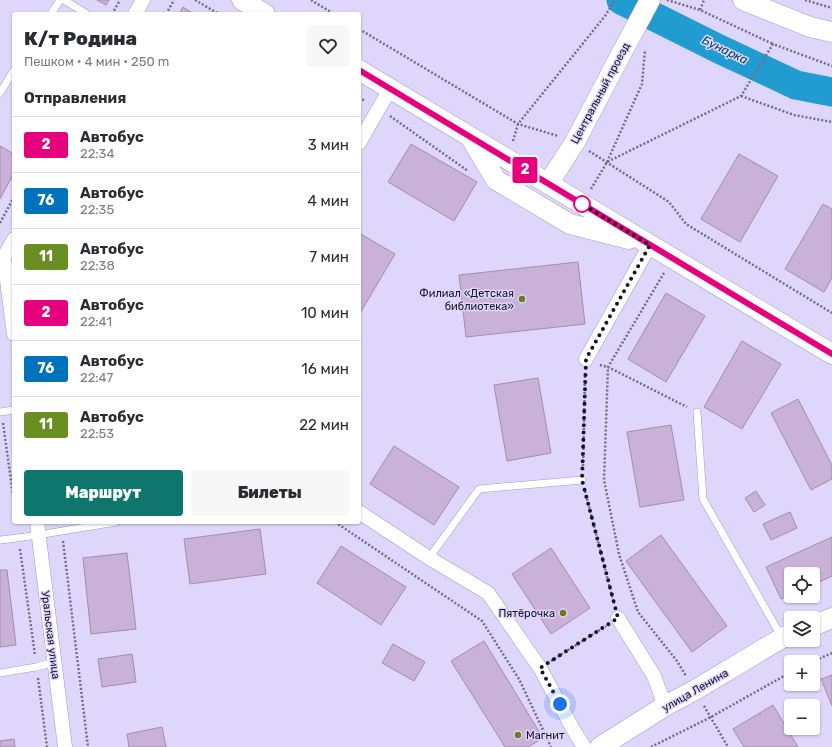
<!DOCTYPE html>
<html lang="ru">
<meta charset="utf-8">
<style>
:root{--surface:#fff;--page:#f7f7f7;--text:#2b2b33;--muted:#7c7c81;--line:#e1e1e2;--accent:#0f766e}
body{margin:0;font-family:Rubik,sans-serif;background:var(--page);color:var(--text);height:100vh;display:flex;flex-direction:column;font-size:15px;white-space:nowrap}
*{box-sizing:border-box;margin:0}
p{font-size:13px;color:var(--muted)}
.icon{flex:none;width:22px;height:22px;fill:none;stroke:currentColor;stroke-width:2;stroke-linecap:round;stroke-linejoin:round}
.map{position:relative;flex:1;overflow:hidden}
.sheet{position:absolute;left:12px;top:12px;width:349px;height:512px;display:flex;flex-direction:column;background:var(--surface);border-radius:4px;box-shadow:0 1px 3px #0004}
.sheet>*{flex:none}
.badge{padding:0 8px;border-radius:3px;font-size:14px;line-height:26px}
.buttons{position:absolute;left:784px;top:567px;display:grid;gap:8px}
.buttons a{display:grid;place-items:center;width:36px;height:36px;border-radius:4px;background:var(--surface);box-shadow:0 1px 3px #0004;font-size:20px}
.you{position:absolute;width:20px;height:20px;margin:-10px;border:3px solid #fff;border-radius:50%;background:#1a73e8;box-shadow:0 0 0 6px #1a73e833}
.map>.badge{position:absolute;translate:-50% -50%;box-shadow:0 0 0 2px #fff}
h2{padding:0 12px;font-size:15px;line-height:36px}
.round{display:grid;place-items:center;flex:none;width:42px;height:42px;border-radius:4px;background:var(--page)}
.overview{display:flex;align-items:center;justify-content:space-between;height:68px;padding:0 12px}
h1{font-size:19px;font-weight:800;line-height:30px}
.action{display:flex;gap:8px;margin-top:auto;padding:8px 12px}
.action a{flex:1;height:46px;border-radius:4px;background:var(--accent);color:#fff;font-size:16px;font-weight:800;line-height:46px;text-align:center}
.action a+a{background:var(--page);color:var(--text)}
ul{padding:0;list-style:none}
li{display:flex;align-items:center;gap:12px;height:56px;padding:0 12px;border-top:1px solid var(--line)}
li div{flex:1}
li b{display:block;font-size:15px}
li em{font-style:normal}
li .badge{min-width:44px;font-weight:700;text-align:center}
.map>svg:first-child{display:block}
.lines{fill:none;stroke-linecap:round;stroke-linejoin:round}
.river{stroke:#219cd1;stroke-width:29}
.building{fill:#cab1d8;stroke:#a38bb1}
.lane-casing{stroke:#a199c3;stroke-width:8}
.street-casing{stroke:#a199c3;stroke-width:15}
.secondary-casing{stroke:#a199c3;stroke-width:21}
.path{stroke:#726d86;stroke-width:2.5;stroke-dasharray:2 2;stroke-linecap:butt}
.lane{stroke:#fff;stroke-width:7}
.street{stroke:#fff;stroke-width:14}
.secondary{stroke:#fff;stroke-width:20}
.line-casing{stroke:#fff;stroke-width:9}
.line{stroke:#e6007e;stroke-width:6}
.walk{stroke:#161322;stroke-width:4;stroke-dasharray:0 7.2}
.stop-dot{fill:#fff;stroke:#e6007e;stroke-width:2}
.poi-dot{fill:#737922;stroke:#ded7fb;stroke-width:1.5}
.labels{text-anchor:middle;stroke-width:3;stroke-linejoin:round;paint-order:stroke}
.street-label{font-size:11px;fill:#161322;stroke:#ded7fb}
.poi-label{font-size:11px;fill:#161322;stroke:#ded7fb;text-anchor:end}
.water-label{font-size:12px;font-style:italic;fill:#00435e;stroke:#ded7fb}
</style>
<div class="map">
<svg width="832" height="747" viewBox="0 0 832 747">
<rect width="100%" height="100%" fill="#ded7fb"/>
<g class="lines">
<path class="river" d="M621 0 719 49 796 85 832 92"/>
</g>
<path class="building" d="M97 0H109L106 5Z
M183 7 194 14H179Z
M411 144 477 182 454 221 388 182Z
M0 146 14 154V173L0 199Z
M739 154 778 176 740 242 701 219Z
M823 204 832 209V278L824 292 785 269Z
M359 233 395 254 359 315Z
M578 262 585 324 466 337 459 275Z
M666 293 705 316 666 382 628 359Z
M742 341 781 364 742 429 704 407Z
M538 378 551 453 507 461 494 385Z
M798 399 832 465V479L811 490 771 413Z
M671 425 684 500 640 507 627 432Z
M394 446 459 487 434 525 370 484Z
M756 491 765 505 754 512 745 498Z
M790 512 797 528 771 540 763 524Z
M260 529 266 574 190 584 184 539Z
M661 535 727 626 692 652 626 561Z
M832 537V576L813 585V574H791V595L781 599 766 567Z
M341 546 406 587 381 625 317 583Z
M551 548 590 608 551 634 512 574Z
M127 553 136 629 91 634 83 558Z
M0 570H7L16 645 0 647Z
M484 641 543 738 528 747H505L451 661Z
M393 644 425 662 414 681 382 663Z
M132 654 136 682 102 687 98 659Z
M832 675V706L821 679Z
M773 705 798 747H744L733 729Z
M162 727 166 747H129L127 734Z
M14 739 15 747H0V741Z"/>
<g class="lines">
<g class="lane-casing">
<path id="lane" d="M64 0 87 14
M51 14 60 0
M0 93 14 70
M0 412 14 410
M697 412 703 499 781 636
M0 540C39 536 77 528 116 522
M429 558 479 489 582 480
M0 673 36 667 55 662"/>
</g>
<g class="street-casing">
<path id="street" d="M135 14 143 0
M359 143 390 89
M14 239 4 257 14 334
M586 359 650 245
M359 512 429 558 488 593 540 668 573 729 584 747
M37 522 65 747
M618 618 654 676 665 706"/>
</g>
<g class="secondary-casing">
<path id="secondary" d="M242 0 265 14
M743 0 810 27 832 32
M359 70 832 354
M472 140 496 180 570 224 629 239
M548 184 575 142 619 58 650 0
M813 626 832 618
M600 747 665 706 695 690 782 638 791 634"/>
</g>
<path class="path" d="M195 0 219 14
M311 0 334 14
M667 0 700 10 773 44
M805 0 832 8
M700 10 704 0
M112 14 120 0
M166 14 174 0
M359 29 518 124 558 136
M741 96 794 115 832 122
M359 97 365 101
M390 116 468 171
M513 141 518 124 605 16 615 0
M589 151 669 202 686 224 832 313
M607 162 642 84 645 50
M591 189 607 162 741 96 773 44 832 66
M0 223 14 197
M664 273 608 367 604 480 619 554 638 612 677 661 686 676
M600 365 608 367 687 407
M3 423 14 502
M583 470 585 373
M585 491 614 604
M335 522 482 621 519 679 551 747
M63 541 88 747
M20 549 35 655
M551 661 606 626
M812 662 832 653
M38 678 47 747
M704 706 728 747
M651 747 711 717 791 672"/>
<use href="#lane" class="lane"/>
<use href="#street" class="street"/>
<use href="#secondary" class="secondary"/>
</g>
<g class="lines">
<g class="line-casing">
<path id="line" d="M359 70 832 354"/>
</g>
<use href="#line" class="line"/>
<path class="walk" d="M560 704 540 668 618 618 582 480 586 359 650 245 582 204"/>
</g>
<circle class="stop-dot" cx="582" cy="204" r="8"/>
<g class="poi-dot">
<circle cx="522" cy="299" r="4"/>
<circle cx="563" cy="613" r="4"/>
<circle cx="518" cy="735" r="4"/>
</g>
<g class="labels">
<g class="street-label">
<text transform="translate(600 93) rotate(-62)" y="4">Центральный проезд</text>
<text transform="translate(51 635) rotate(83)" y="4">Уральская улица</text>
<text transform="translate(695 690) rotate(-30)" y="4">улица Ленина</text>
</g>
<g class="poi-label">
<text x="514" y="297">Филиал «Детская<tspan x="514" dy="13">библиотека»</tspan></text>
<text x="555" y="617">Пятёрочка</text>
<text x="526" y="739" text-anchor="start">Магнит</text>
</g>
<g class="water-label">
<text transform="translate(725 50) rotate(26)" y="4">Бунарка</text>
</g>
</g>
</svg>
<div class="buttons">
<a><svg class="icon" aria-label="locate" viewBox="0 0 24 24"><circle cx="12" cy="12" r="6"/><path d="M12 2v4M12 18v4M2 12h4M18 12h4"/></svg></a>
<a><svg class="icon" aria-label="layers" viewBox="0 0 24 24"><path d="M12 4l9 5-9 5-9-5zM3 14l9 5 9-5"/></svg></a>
<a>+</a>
<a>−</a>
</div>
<div class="you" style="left:560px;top:704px"></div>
<b class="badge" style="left:525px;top:170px;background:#e6007e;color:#fff">2</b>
<section class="sheet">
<div class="overview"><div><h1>К/т Родина</h1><p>Пешком · 4 мин · 250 m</p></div><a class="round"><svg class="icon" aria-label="heart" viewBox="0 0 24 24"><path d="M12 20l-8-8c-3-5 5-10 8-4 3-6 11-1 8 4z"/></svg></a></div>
<h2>Отправления</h2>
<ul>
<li><span class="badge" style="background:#e6007e;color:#fff">2</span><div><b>Автобус</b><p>22:34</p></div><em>3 мин</em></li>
<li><span class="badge" style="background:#0072bc;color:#fff">76</span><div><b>Автобус</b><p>22:35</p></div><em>4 мин</em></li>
<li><span class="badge" style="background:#6b8e23;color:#fff">11</span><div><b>Автобус</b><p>22:38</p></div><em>7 мин</em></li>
<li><span class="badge" style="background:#e6007e;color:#fff">2</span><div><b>Автобус</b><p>22:41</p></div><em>10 мин</em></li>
<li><span class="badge" style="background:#0072bc;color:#fff">76</span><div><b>Автобус</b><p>22:47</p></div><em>16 мин</em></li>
<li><span class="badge" style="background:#6b8e23;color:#fff">11</span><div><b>Автобус</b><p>22:53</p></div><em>22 мин</em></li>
</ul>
<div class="action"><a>Маршрут</a><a>Билеты</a></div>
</section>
</div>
